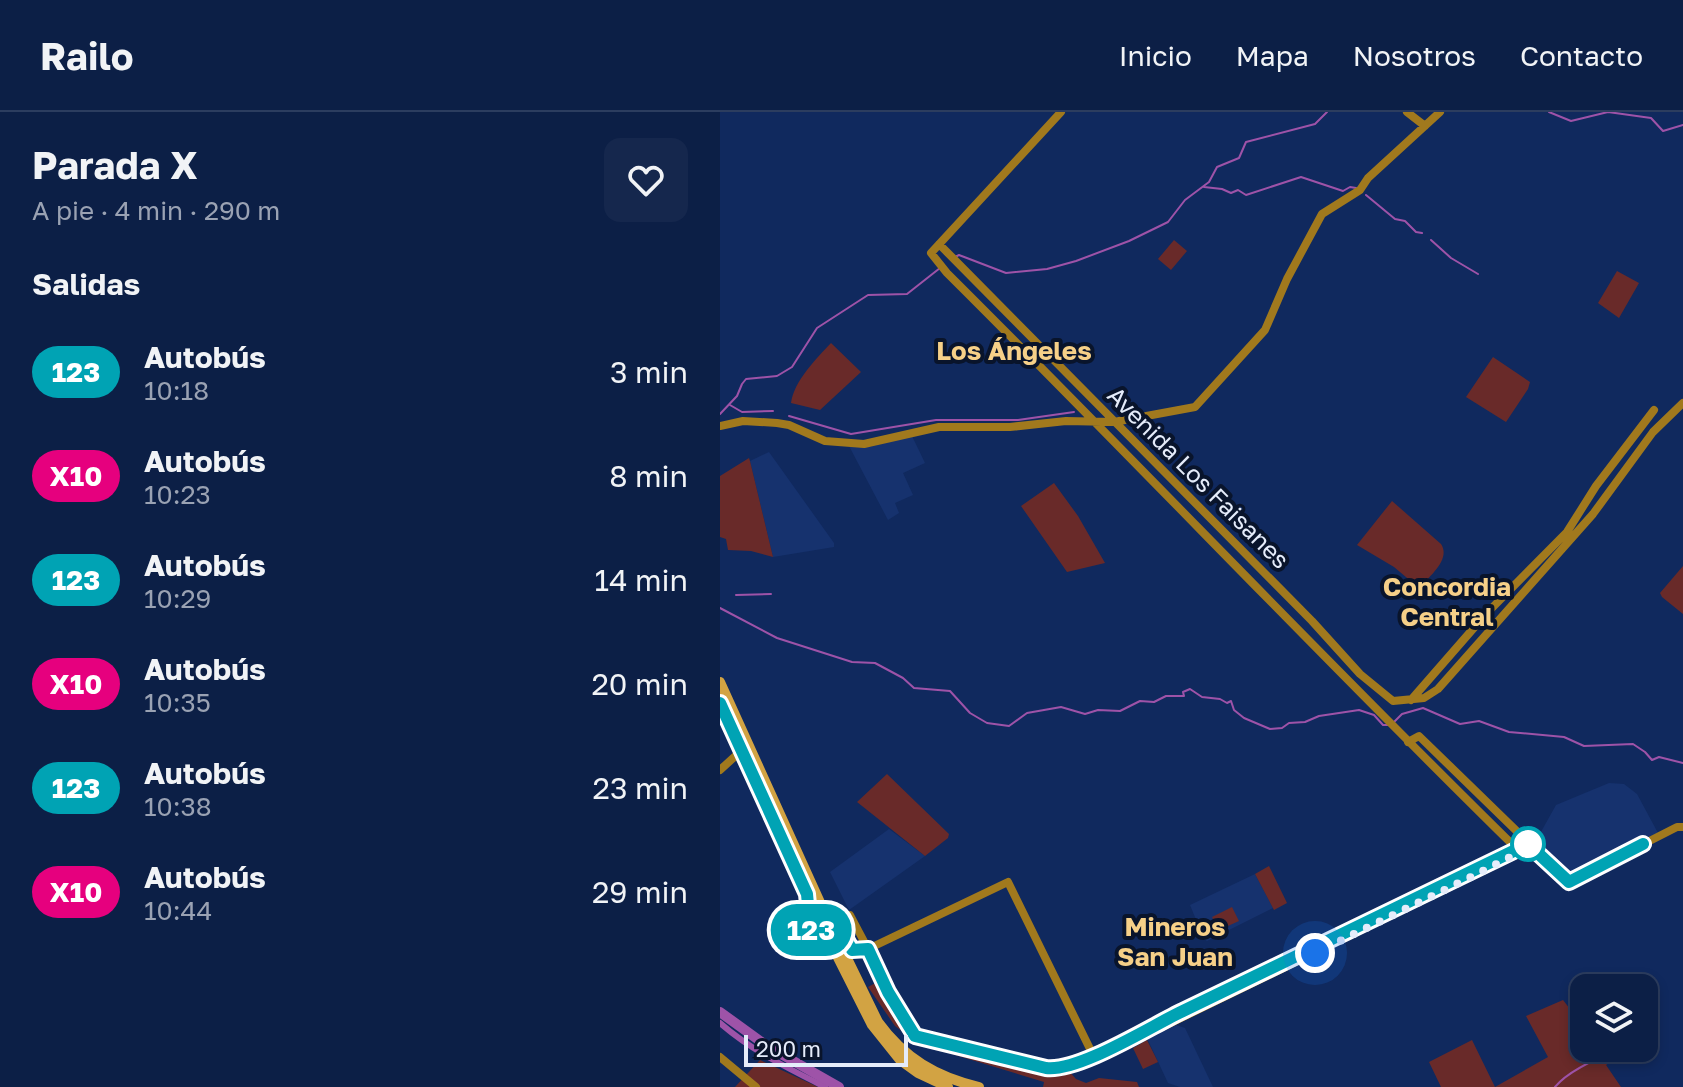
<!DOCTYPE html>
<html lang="es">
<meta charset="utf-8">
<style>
:root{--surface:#0c1f46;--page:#15274d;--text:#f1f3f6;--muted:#9aa2b3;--line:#2c3d5f}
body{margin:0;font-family:"Golos Text",sans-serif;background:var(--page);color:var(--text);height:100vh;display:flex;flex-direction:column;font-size:30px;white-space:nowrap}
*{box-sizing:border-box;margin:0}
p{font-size:26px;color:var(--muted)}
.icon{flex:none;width:44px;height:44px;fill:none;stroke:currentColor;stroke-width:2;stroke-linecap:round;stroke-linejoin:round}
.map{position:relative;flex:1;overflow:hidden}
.details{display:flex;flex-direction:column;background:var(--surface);width:720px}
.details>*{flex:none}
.badge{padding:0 16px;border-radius:26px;font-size:28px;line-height:52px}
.buttons{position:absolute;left:850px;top:862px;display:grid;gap:16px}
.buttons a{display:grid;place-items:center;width:88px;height:88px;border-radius:16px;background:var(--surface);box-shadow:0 4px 12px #0003,0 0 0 2px var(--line);font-size:40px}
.scale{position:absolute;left:24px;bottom:20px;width:164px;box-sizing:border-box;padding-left:8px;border:4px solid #e5ecfa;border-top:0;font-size:22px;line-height:28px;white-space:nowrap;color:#e5ecfa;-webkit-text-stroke:6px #09142b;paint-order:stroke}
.you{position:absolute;width:40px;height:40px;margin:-20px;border:6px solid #fff;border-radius:50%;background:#1a73e8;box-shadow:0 0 0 12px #1a73e833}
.map>.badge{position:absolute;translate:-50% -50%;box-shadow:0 0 0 4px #fff}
h2{padding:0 32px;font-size:30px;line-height:72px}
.round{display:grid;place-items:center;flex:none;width:84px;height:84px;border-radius:16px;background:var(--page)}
.summary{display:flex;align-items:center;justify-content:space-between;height:136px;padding:0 32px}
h1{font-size:38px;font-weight:700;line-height:60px}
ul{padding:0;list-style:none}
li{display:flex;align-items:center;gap:24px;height:104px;padding:0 32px}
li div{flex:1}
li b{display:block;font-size:30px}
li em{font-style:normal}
li .badge{min-width:88px;font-weight:700;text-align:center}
header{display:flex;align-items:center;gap:48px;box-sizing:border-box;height:112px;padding:0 40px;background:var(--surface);border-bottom:2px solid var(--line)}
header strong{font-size:38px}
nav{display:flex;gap:44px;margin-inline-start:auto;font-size:28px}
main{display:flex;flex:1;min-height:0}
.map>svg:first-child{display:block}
.built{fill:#16326e}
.green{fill:#692a29}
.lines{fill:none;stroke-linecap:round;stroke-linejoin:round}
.stream{stroke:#9e53a8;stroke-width:2}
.canal{stroke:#9e53a8;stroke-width:6}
.river{stroke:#9e53a8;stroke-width:10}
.secondary{stroke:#a1791d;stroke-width:8}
.highway{stroke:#d2a343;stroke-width:10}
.line-casing{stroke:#fff;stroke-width:18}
.line{stroke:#00a3b4;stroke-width:12}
.walk{stroke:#e5ecfa;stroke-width:8;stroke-dasharray:0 14.4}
.stop-dot{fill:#fff;stroke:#00a3b4;stroke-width:4}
.labels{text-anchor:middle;stroke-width:8;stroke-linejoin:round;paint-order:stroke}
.street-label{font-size:24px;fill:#e5ecfa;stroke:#09142b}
.neighbourhood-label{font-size:26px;font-weight:bold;fill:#f6d088;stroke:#09142b}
</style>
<header>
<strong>Railo</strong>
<nav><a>Inicio</a><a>Mapa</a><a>Nosotros</a><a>Contacto</a></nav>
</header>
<main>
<section class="details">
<div class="summary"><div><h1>Parada X</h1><p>A pie · 4 min · 290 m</p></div><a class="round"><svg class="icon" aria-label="heart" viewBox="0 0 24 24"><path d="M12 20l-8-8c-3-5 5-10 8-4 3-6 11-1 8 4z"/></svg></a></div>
<h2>Salidas</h2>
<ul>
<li><span class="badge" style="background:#00a3b4;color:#fff">123</span><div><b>Autobús</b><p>10:18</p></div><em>3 min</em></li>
<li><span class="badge" style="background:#e6007e;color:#fff">X10</span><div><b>Autobús</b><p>10:23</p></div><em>8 min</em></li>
<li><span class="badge" style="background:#00a3b4;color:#fff">123</span><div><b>Autobús</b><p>10:29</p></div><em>14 min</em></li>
<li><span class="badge" style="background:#e6007e;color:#fff">X10</span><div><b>Autobús</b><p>10:35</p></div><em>20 min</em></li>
<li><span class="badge" style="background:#00a3b4;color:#fff">123</span><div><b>Autobús</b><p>10:38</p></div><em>23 min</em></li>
<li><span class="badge" style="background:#e6007e;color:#fff">X10</span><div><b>Autobús</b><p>10:44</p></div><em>29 min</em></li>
</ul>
</section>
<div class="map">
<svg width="963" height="975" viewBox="0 0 963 975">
<rect width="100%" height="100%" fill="#10295e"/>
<path class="built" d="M192 324 205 351 183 361 193 383 175 391 179 401 168 408 129 334 150 335Z
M49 340 114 431V435L53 445 30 349Z
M889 671 904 672 917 682 938 721 856 763 847 762 820 735 817 727 836 693Z
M169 717 205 744 129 798 110 760Z
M535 762 553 796 487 829 484 827 470 793Z
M456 913 465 916 493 975H460L448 971 427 926Z"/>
<path class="green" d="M454 128 467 139 451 158 438 147Z
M897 159 919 171 899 206 878 191Z
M111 231 141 260 100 298 71 291C74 269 96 247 111 231Z
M773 245 810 270 808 277 786 310 746 285Z
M29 346 30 349 53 445 31 439 8 438 6 427 0 425V364Z
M334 371 358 404 385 451 347 460 301 394Z
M672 389 721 432C731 447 710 464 699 476L674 455 637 433Z
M963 454V502L942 485 940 481Z
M167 662 229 722 228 726 205 744 137 690Z
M549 754 567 791 554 798 535 762Z
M512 795 519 809 499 818 492 805Z
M159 869 186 918 199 929C244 940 301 961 347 957L356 967 366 971 379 966 417 970 419 975H323L324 970 199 932 175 914 148 875Z
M843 888 864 915V936H911L886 953 901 975H721L709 950 752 928 775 975 828 945 806 904Z
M427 928 438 950 423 957 413 936Z
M40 948 98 975H15Z"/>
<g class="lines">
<path class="stream" d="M829 0 851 9 888 0 931 6 943 19 963 13
M484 75 502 77 511 81 518 78 526 83 581 65 623 79 630 75 636 76
M646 83 675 107 685 109 696 120 702 121
M711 128 731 146 758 162
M235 145 239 143 286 161 327 157 356 149 409 129 448 110 465 88 489 70 497 55 519 46 526 30 595 12 607 0
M10 293 22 300 53 299
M0 302 17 284 22 272 26 267 57 264 72 255 97 216 148 183 187 182 220 156
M69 304 131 322 216 308H298L354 300
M16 483 51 482
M0 496 57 526 132 550 155 551 183 566 194 576 230 579 250 601 267 611 289 614 307 601 341 595 365 602 378 598 400 599 420 589 434 590 446 584H464L463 580 470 577 482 585 500 587 507 591 511 589 514 598 524 606 550 617 562 616 569 611 585 610 599 604 639 598 654 603 663 613H669
M674 610 682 602 703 596 740 612 759 609 789 620 844 625 864 634 913 632 925 640 932 648 939 645 963 651
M924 928 926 925
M117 975 118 974
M835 975C848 959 882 944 903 936"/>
<path class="canal" d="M0 911C32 939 68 956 105 975"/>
<path class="river" d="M0 900 47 934 119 975"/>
<path class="secondary" d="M341 0 211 141 227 161C419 352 605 549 798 738
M687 0 705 14
M219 132 592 509 640 562 673 589 704 586 718 577 873 402 933 320 963 291
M0 314 23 309 57 311 69 313 105 329 144 332 219 315H290L346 309 394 310 475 295 545 218 567 167 602 102 640 78 648 66 720 0
M691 588 766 502 847 420 876 374 934 298
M688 630 699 624 849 770 957 715H963
M0 658 22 638
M90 812a15 15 0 1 1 30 0a15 15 0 1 1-30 0Z
M120 807 130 803 148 837
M120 816 132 838 148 837 288 770 373 943 793 738H798
M418 923 424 924 580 848
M0 945 36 975"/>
<path class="highway" d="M0 570 103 797 158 910C184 946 216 965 259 975
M0 591 95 800 152 913 180 948 198 961 228 975"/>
</g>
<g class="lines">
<g class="line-casing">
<path id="line" d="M0 591 87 782 90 814 94 823 109 827 116 824 120 816 132 838 148 837 168 880 195 924 326 956C359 960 431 914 463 899L808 732 849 770 923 732"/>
</g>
<use href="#line" class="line"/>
<path class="walk" d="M595 841 757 762 796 742 808 732"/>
</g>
<circle class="stop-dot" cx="808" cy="732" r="16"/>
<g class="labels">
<g class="street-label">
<text transform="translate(478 366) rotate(45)" y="8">Avenida Los Faisanes</text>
</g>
<g class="neighbourhood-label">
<text x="294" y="248">Los Ángeles</text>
<text x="727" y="484">Concordia<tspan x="727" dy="30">Central</tspan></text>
<text x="455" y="824">Mineros<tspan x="455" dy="30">San Juan</tspan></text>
</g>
</g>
</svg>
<div class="buttons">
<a><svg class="icon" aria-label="layers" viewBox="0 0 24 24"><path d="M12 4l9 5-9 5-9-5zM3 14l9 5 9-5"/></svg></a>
</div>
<div class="scale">200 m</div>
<div class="you" style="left:595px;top:841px"></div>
<b class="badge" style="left:91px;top:818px;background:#00a3b4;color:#fff">123</b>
</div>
</main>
